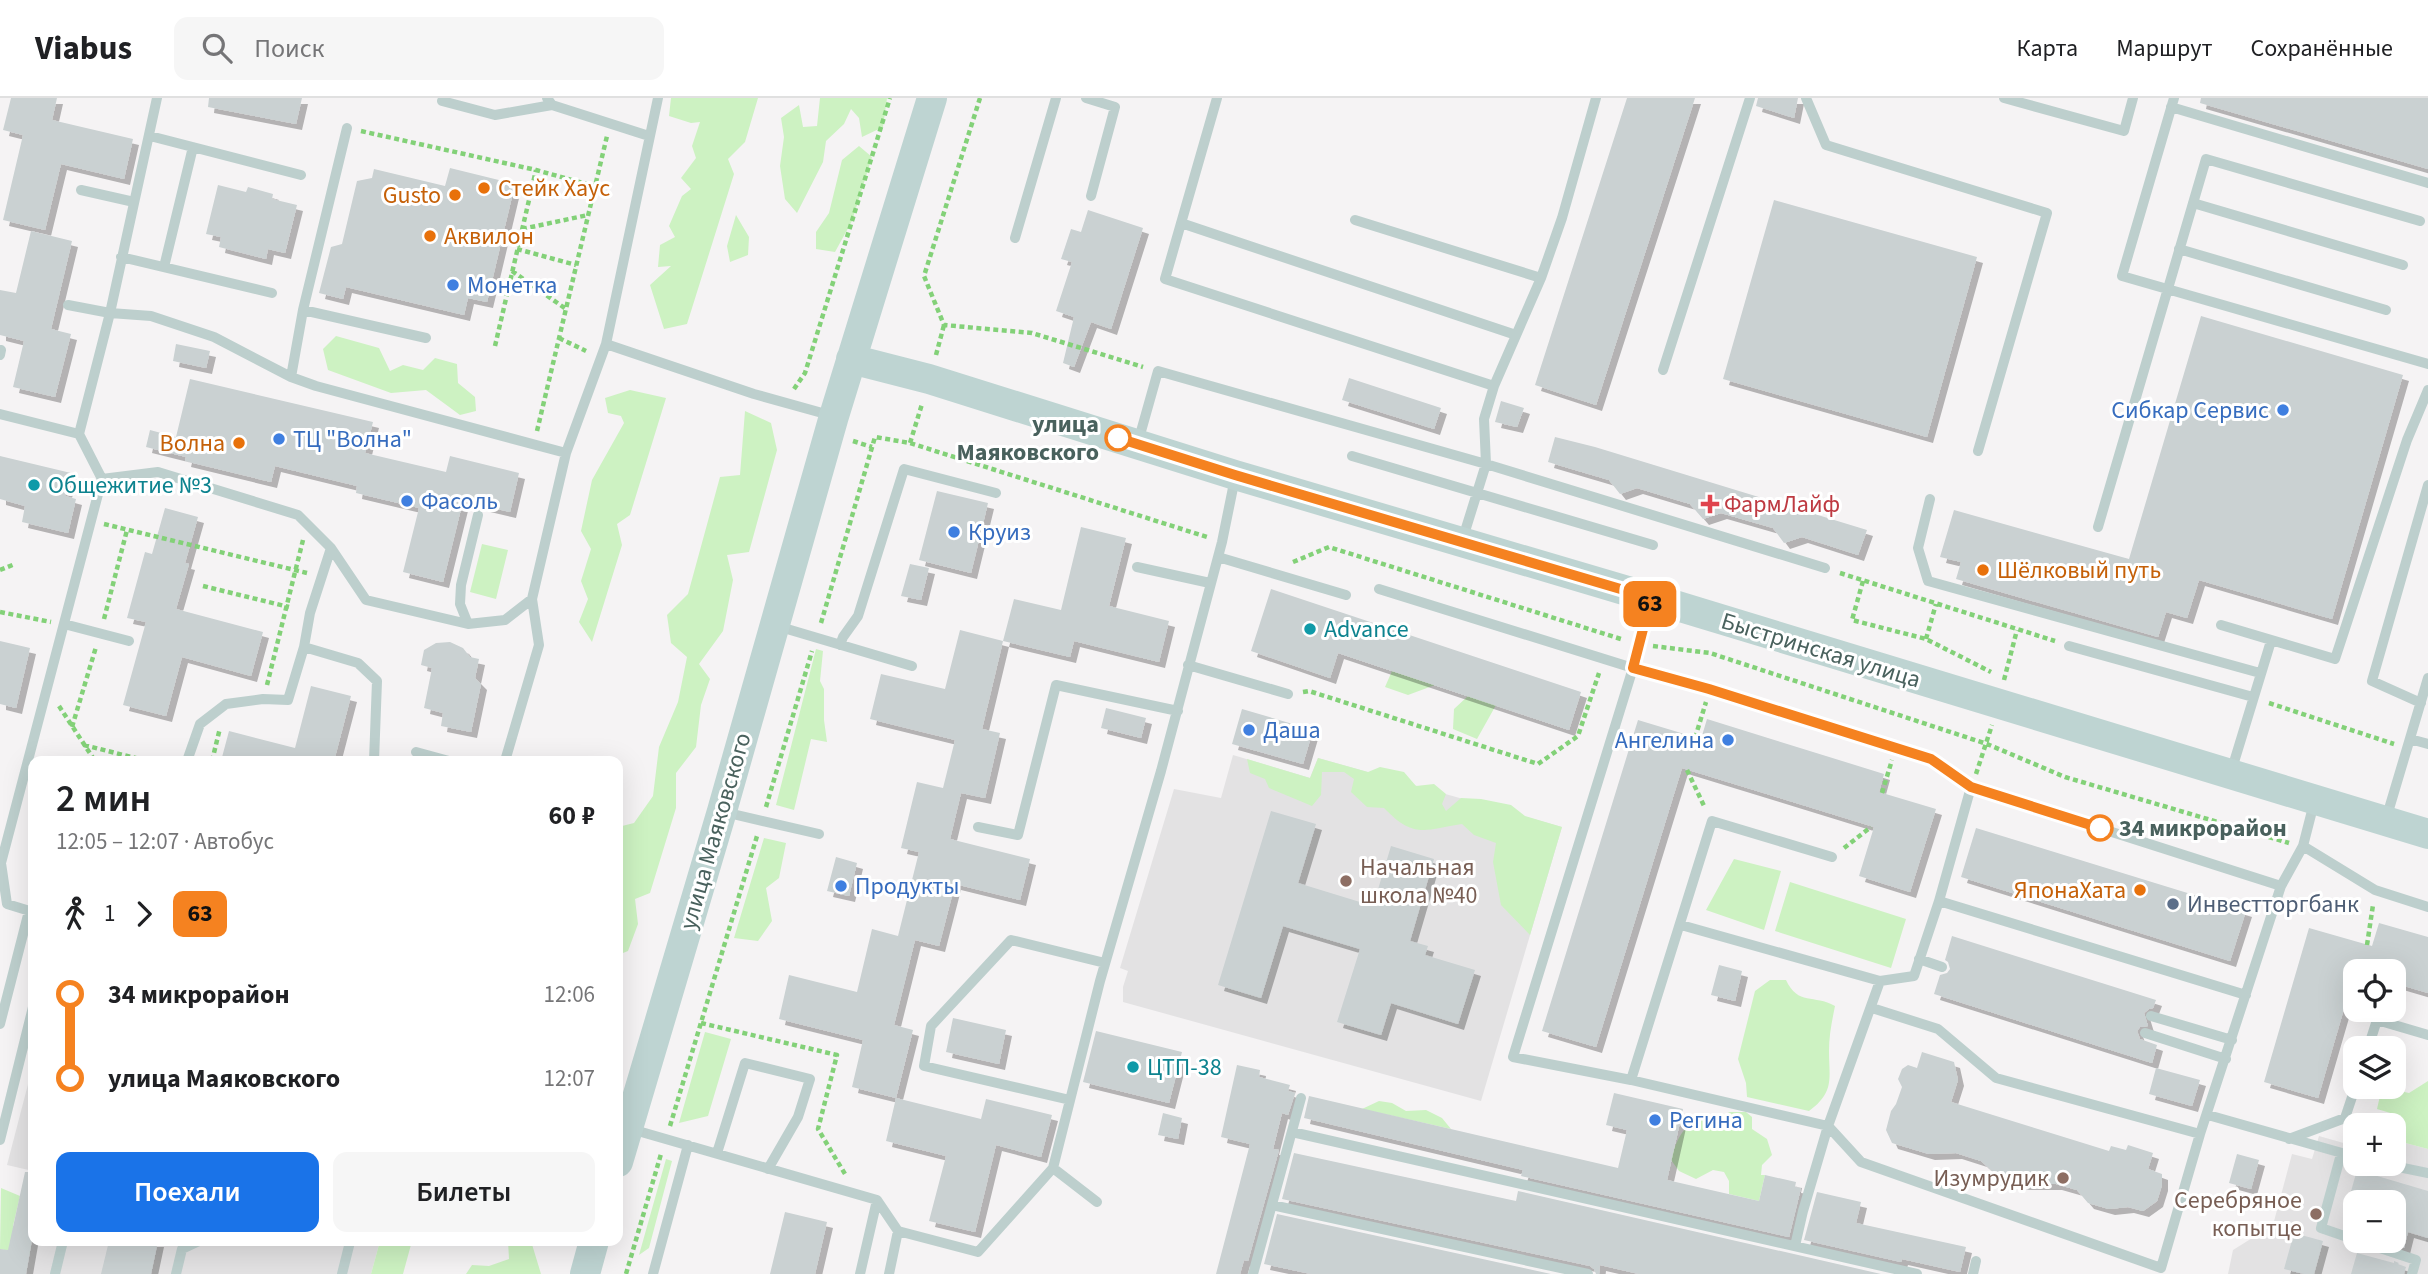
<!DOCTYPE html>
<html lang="ru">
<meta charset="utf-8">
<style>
:root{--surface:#fff;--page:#f6f6f6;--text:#202124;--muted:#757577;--line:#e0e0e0;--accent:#1a73e8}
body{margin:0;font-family:"Source Sans 3",sans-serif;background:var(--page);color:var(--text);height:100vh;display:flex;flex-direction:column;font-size:26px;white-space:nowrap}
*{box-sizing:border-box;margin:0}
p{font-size:23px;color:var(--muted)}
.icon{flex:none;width:38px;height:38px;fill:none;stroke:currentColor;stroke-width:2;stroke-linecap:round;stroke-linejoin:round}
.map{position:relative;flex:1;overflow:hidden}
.side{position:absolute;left:28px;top:658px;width:595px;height:490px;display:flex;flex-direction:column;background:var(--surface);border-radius:14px;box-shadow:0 7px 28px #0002}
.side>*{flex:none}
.badge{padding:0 14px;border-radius:10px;font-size:24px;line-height:46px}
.buttons{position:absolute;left:2343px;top:861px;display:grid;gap:14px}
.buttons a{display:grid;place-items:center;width:63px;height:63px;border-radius:14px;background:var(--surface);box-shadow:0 7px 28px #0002;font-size:35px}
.map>.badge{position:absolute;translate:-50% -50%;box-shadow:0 0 0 4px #fff}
.legs{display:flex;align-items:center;gap:10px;height:77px;padding:0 28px;font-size:23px}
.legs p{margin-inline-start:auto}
.summary{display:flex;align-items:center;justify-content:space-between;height:119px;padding:0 28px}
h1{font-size:38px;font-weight:600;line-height:52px}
.primary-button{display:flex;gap:14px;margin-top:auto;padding:14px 28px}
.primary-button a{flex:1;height:80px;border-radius:14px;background:var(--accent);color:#fff;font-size:28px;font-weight:600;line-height:80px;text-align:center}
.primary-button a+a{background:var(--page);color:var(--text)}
ul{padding:0 28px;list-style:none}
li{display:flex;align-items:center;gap:24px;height:84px;font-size:26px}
li i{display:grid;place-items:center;width:10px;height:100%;margin:0 9px;background:currentColor}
li i::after{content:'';width:18px;height:18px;margin:-9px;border:5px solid;border-radius:50%;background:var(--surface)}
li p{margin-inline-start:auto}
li:first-child i{background:linear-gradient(#0000 50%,currentColor 0)}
li:last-child i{background:linear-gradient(currentColor 50%,#0000 0)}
header{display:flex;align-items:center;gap:42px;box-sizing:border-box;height:98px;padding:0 35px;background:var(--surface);border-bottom:2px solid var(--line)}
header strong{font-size:33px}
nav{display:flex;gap:38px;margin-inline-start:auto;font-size:24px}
.search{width:490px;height:63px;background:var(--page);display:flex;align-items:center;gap:18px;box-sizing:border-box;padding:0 24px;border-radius:14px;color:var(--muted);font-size:26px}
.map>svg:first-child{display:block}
.education{fill:#e3e2e3;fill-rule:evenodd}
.green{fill:#cdf2c2}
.building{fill:#cad1d2;filter:url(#shadow)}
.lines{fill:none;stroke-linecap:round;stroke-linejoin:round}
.path{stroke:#83d178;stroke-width:4.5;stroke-dasharray:5 3.5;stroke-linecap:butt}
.service{stroke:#bdcfcd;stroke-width:10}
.secondary{stroke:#bed4d2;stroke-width:30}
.line-1-casing{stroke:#fff;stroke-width:16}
.line-1{stroke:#f58220;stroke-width:10}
.food-dot{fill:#e8710a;stroke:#fff;stroke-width:2.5}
.shop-dot{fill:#3f7fe0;stroke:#fff;stroke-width:2.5}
.stop-1-dot{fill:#fff;stroke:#f58220;stroke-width:3.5}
.culture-dot{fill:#0f9aa8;stroke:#fff;stroke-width:2.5}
.health-dot{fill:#e0444e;stroke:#fff;stroke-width:2.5}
.education-dot{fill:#8d6e63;stroke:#fff;stroke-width:2.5}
.service-dot{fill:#5c6f8a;stroke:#fff;stroke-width:2.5}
.labels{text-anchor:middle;stroke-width:6;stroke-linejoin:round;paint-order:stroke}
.food-label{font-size:24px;fill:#c56008;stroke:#fff;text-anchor:start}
.shop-label{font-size:24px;fill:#366cbe;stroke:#fff;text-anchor:start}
.stop-label{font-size:24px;font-weight:bold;fill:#49615d;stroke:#fff;text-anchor:end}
.culture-label{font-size:24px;fill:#0d838f;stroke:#fff;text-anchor:start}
.health-label{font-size:24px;fill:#be3a42;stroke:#fff;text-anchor:start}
.street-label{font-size:24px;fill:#49615d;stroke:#fff}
.education-label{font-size:24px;fill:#785e54;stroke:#fff;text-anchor:end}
.service-label{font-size:24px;fill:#4e5e75;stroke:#fff;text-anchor:start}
</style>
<header>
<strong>Viabus</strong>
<div class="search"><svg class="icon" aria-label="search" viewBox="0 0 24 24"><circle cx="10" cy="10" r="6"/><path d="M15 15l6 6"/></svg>Поиск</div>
<nav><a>Карта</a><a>Маршрут</a><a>Сохранённые</a></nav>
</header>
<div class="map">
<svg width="2428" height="1176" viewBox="0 0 2428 1176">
<defs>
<filter id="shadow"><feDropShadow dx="6" dy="6" stdDeviation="0" flood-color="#0004"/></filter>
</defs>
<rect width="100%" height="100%" fill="#f5f3f4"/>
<path class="education" d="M1233 657 1310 680 1318 660 1562 729 1481 1003 1123 904V889L1128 873 1120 870 1174 691 1221 700Z
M33 967V1073L7 1067Z
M2319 1038 2354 1048 2355 1046 2356 1066H2394V1042L2428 1051V1176H2228L2233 1152 2273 1127 2292 1056 2312 1061ZM2356 1104H2394V1143H2356Z
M33 1135V1143H380L371 1176H0V1151L29 1156Z"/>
<path class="green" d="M671 0H758L745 44 728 61 734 76 687 226 664 231 650 187 671 168 658 169 660 147 675 139 669 128 682 98 691 91 681 80 696 60 692 48 700 24 691 25 669 18Z
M820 0H887L883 29 862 39 859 20 851 11 844 26 826 43 823 64 797 115 785 101 780 68 784 39 781 20 799 7 803 29 817 28Z
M859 48 872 59 852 123 835 154 816 151V134L829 115 842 62Z
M736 117 749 139 748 157 730 164 727 148Z
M336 238 379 250 390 273 403 267 423 272 435 260 457 266 458 285 475 299 476 313 460 317 426 292 391 295 328 272 323 251Z
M630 292 666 300 630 417 617 426 622 447 592 544 579 524 588 501 581 483 591 451 581 433 592 382 624 325 621 318 608 315 605 300Z
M745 313 771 325 777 352 749 454 727 457 733 482 723 533 699 566 710 581 701 607 696 649 676 675V710L650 795 635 801 638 826 628 853 618 857V729L634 725 653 698 659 649 678 604 687 559 671 545 667 517 688 496 720 379 740 377Z
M482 446 508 452 496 501 470 494Z
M816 551 823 553 820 583 824 591V622L827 644 811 641 794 712 776 707Z
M1392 573 1435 587 1408 597 1385 589Z
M1468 598 1496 607 1477 641 1453 631 1454 611Z
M1318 660 1368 674 1380 669 1404 674 1416 688 1434 686 1446 696 1442 706 1446 713 1461 700 1481 701 1511 707 1525 718 1562 729 1530 837 1501 807 1493 764 1496 745 1474 737 1462 726C1424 732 1414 741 1384 710L1367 709 1351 694 1354 681 1344 674H1322L1321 697 1312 708 1269 690 1265 681 1250 675 1247 661 1310 680Z
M764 740 786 745 779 780 766 790 772 823 758 843 734 840Z
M1734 761 1781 773 1764 832 1706 812Z
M1790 784 1906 821 1891 870 1775 833Z
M1770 882H1786C1798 908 1814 896 1835 908 1832 923 1829 937 1829 953 1829 980 1835 994 1809 1013L1747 999 1746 985 1738 961 1755 893Z
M705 934 731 941 708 1018 679 1025Z
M2428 983V1051L2394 1042V1027L2397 1017 2377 1011 2382 989 2409 995Z
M1379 1003 1392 1005 1406 1013 1426 1012 1442 1020 1451 1031 1362 1011Z
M1730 1014H1746L1752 1019V1031L1767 1041 1772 1057 1762 1067 1761 1077H1765L1759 1103 1729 1096V1083L1724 1074 1713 1072 1696 1081 1679 1073 1671 1062C1676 1043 1682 1027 1703 1020 1714 1017 1718 1020 1730 1014Z
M666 1061 672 1063 649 1150 639 1157Z
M1 1090 20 1098 13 1128 33 1133 29 1157 0 1151Z
M380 1143H412L403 1176H371Z
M508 1143H531L541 1176H466L472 1167 489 1168 509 1161Z"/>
<path class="building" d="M11 0H57L52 22 133 41 124 81 61 66 45 132 3 122 23 37 3 32Z
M209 0H302L296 26 208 9Z
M1627 0H1695L1596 307 1535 287Z
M1758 0H1798L1794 20 1756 8Z
M2201 0H2428V71L2200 5Z
M450 70 515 86 487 204 468 200 464 217 346 189 343 201 319 195 331 149 342 146 357 83 372 80 374 71 445 88Z
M218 87 246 94 248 89 273 96 272 101 297 107 285 155 268 151 266 161 219 149 221 139 206 136Z
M1774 102 1977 159 1927 339 1723 281Z
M1088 112 1143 130 1111 231 1091 224 1074 269 1063 265 1074 219 1056 213 1072 164 1061 161 1071 131 1081 134Z
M31 133 72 143 51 231 71 236 55 299 13 289 24 243 0 237V192L16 195Z
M2201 218 2403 277 2332 521 2199 482 2187 520 2166 514 2158 539 1956 481 1961 464 1940 459 1954 412 2129 461Z
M176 246 210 253 206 270 173 263Z
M1349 280 1441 310 1434 331 1342 302Z
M190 281 373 324 365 355 446 374 450 358 519 375 510 414 463 403 443 484 403 474 419 410 356 395 357 388 275 368 271 384 185 363 186 359 146 349 150 332 176 339Z
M1501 303 1524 310 1517 329 1495 324Z
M1555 339 1595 349 1867 432 1858 457 1802 439 1784 445 1773 430 1721 415 1703 421 1690 406 1637 390 1620 396 1609 382 1548 364Z
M0 358 71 375 65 398 76 401 68 435 22 424 25 408 0 401Z
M937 393 988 405 971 475 919 462Z
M165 410 198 419 185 465 189 466 176 511 263 534 251 578 182 559 166 618 123 607 146 524 127 520 145 454 152 456Z
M1081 429 1126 440 1109 508 1169 523 1159 564 1074 543 1070 559 1003 543 1014 501 1061 512Z
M910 466 929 470 921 502 901 498Z
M1271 491 1581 594 1569 632 1338 555 1330 580 1251 553Z
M960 532 1003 543 982 631 1000 635 985 700 961 695 950 741 1030 761 1020 802 955 786 939 848 915 842 894 927 913 932 896 1000 852 989 863 942 779 921 789 877 857 894 872 831 898 838 919 754 901 750 917 684 943 690 955 642 870 621 881 576 945 591Z
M0 543 30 550 16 610 0 606Z
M450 544 463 550 470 559 479 561 475 580 481 586 471 634 441 628 443 615 424 610 432 570 421 567 424 552 436 545Z
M311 588 351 598 334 663H221L229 633 295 650Z
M1106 610 1146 620 1141 640 1101 630Z
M1242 611 1313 632 1303 666 1232 646Z
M1707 621 1884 676 1879 694 1936 711 1910 794 1859 778 1874 729 1682 670 1596 949 1542 933 1638 622 1701 641Z
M1271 713 1316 726 1298 785 1373 808 1391 748 1434 761 1410 843 1428 848 1425 857 1475 872 1458 926 1391 905 1381 937 1337 924 1360 851 1283 828 1261 900 1218 887Z
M1976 730 2246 813 2230 863 1961 779Z
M836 759 857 765 849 798 827 793Z
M2379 825 2428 839V895L2394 885V873H2355L2318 1000 2264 984 2309 830 2372 848Z
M1952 838 2156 902 2153 910 2149 911 2144 915 2148 928 2140 929 2137 933 2140 941 2157 947 2152 965 1934 896 1940 877 1947 875 1950 871 1948 864 1945 862Z
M1719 867 1742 873 1735 903 1711 897Z
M953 920 1006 932 999 966 946 954Z
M1096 933 1182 954 1169 1005 1083 984Z
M1922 954 1954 964 1958 982 1951 1004 2109 1053 2111 1048 2126 1052 2128 1047 2153 1055 2148 1071 2162 1076V1087L2157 1103 2143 1113 2128 1109 2109 1111 2088 1105 2077 1092 2056 1086H2023L1998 1078 1981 1063 1956 1055 1929 1056 1892 1045 1886 1032 1891 1013 1896 1006 1902 989 1898 981 1902 971 1908 967 1917 970Z
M1237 967 1260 972 1259 979 1290 987 1288 993 1295 995 1288 1017 1282 1015 1273 1051 1279 1052 1248 1163 1244 1162 1240 1176H1216L1250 1046 1221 1039Z
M2156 970 2200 982 2192 1008 2149 996Z
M1614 995 1683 1011 1667 1082 1759 1103 1765 1077 1796 1084 1795 1089 1801 1090 1789 1139 1521 1078 1523 1072 1304 1020 1309 998 1618 1070 1627 1032 1606 1027Z
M896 1000 981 1021 986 1001 1052 1017 1041 1059 996 1047 975 1134 929 1123 946 1058 886 1043Z
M1163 1015 1182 1020 1178 1041 1158 1037Z
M1294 1055 1516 1103 1518 1093 1881 1176H1639L1600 1167 1599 1176H1596L1594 1171 1590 1168 1282 1101Z
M2237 1056 2259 1062 2251 1091 2229 1085Z
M2357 1072 2428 1093V1140L2408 1134 2404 1150 2394 1146V1104H2348Z
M25 1074H33V1136L26 1176H0V1151L8 1152Z
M1817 1094 1861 1104 1856 1125 1966 1149 1960 1174 1902 1161 1901 1164 1804 1142Z
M785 1114 827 1124 815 1176H770Z
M1277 1116 1551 1176H1311L1264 1166Z
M2294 1135 2323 1143 2314 1176H2304L2284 1171Z
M109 1143H158L151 1176H101Z
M2357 1155 2394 1165V1163L2399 1165 2398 1166 2406 1169 2404 1176H2351Z"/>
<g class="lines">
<path class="path" d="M980 0 924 178 944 227 1032 235 1143 269
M361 33 536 72 594 88
M522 131 588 117
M517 151 576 167
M512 173 566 211
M559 240 586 253
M495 248 536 72
M936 257 944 227
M794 291 805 275 890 0
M537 333 607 38
M853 343 872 349
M910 345 922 306
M104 426 307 475
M1293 464 1329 449 1624 542
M0 472 15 466
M1840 475 2055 543
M1863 483 1852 522 1926 541 1991 574
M203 488 289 509
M0 514 51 524
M104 521 127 432
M821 525 875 339 910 345 1207 439
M1926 541 1936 506
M1653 548 1710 555 1987 646 2065 679 2289 745
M2004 582 2017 532
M267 587 303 442
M1303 594 1309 593 1538 666 1578 638 1599 575
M2269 605 2394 646
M59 608 95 663
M72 629 96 549
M1695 640 1706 604
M84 647 147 663
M212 663 220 630
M1687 672 1705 710
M1976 676 1992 627
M1882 695 1892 662
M766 709 812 553
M1844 750 1871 729
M2367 847 2373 807
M701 925 837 957 818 1031 845 1076
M670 1028 757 738
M626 1176 661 1056"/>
<path class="service" d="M547 0 552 7 649 38
M1086 0 1115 9 1091 98
M1217 0 1165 181 1494 288
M1806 0 1826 47 2047 115 1978 353
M2004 0 2124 33 2133 0
M2174 0 2122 178 2428 266
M442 3 495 17 552 7
M2171 9 2428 85
M150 38 301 77
M81 92 134 104
M2193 105 2403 167
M1355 122 1541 180
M1181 125 1516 237
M1015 140 1056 0
M2179 151 2386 212
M121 159 272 195
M164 169 193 49
M68 207 110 215 151 218 214 239 291 279 316 288 566 355
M303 212 426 240
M606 246 754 296 833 318
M0 257 1 252
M1663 272 1750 0
M291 279 303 212 347 30
M0 316 79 336
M1138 344 1158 273 1486 366 1825 470
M1352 358 1653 447
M102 381 158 374 298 417 331 450 366 502 468 526 505 522 532 501
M1930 401 1918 450 1928 483 2260 575
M2098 429 2206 61 2420 123
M1462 443 1486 366 1484 321 1494 288 1541 180 1562 120 1596 0
M331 450 310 515 304 549 358 565 377 583 374 663
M1218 459 1346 497
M1137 469 1210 485
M1379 491 1633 570 1709 591 1931 661 1971 689 2281 788
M1650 503 1633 570 1513 959 1631 982 1828 1028 1861 1064 2161 1170 2200 1036 2281 788 2303 748 2314 705
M64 526 129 543
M468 526 460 506 461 487 478 417
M2221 527 2335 561 2407 342 2428 292
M777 528 912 568
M840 547 843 539 858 518 904 371 996 395
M2069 548 2253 599
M1188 567 1288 596
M2421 605 2372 583 2428 387
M2410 641 2428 646
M416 654 449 663
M187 663 200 626 226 606 263 601 288 602 304 549
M505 663 539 547 532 501 566 355 606 246 658 0
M2231 674 2271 543
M724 714 819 736
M2386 721 2428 580
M978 729 1018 737 1056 587 1178 613
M2303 748 2375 792 2428 809
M1939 803 2246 897
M33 814 7 806 1 765 102 381 79 336 110 215 157 0
M1681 827 1880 883
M1919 861 1942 869
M1872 910 1938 931 1996 980 2200 1036
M2151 918 2232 942
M0 926 29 813
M2145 935 2226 961
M2368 950 2377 922 2428 937
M1631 982 1712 723 1832 759
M1070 1002 924 968 931 928 1011 842 1105 865
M2208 1017 2356 1059
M631 1031 877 1102 898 1133 978 1154 1053 1070 1100 883 1161 673 1222 444 1235 380
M1292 1034 1917 1176
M2289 1041 2345 1020 2356 987
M0 1042 33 909
M717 1055 745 965 810 981 798 1019 768 1071
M2341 1056 2321 1130 2356 1142
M2384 1066 2428 1075
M1053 1070 1097 1104
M1272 1107 1588 1176
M2359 1143 2416 1162 2412 1176
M1795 1148 1803 1113 1828 1028 1880 883 1914 878 1939 803 1971 689
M55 1176 63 1143
M176 1176 182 1151 199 1143
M342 1176 350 1144 347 1143
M653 1176 688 1047
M860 1176 877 1102
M889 1176 898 1133
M1253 1176 1301 1000
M1973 1176 1976 1163"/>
<path class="secondary" d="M851 261 929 281 1235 377 1651 500 2428 736
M618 1064 722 713 834 318 932 0
M585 1176 594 1143"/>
</g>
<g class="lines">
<g class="line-1-casing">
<path id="line-1" d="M1118 340 1235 377 1651 500 1633 570 1709 591 1931 661 1971 689 2100 730"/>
</g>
<use href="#line-1" class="line-1"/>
</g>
<g class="food-dot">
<circle cx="484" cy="90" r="7"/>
<circle cx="455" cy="97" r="7"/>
<circle cx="430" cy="138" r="7"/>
<circle cx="239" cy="345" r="7"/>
<circle cx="1983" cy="472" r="7"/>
<circle cx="2140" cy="792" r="7"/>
</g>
<g class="shop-dot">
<circle cx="453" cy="187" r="7"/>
<circle cx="2283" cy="312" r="7"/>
<circle cx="279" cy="341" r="7"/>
<circle cx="407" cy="403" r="7"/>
<circle cx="954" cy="434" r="7"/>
<circle cx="1249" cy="632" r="7"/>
<circle cx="1728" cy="642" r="7"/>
<circle cx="841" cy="788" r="7"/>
<circle cx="1655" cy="1022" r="7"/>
</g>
<g class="stop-1-dot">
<circle cx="1118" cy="340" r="12"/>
<circle cx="2100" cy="730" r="12"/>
</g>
<g class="culture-dot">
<circle cx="34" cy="387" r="7"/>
<circle cx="1310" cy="531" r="7"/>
<circle cx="1133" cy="969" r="7"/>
</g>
<path class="health-dot" d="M1706.5 395.5h7v7h7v7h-7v7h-7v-7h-7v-7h7z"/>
<g class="education-dot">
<circle cx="1346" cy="783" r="7"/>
<circle cx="2063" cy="1080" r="7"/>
<circle cx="2316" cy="1116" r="7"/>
</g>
<circle class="service-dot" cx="2173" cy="806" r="7"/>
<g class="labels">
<g class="food-label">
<text x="498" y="98">Стейк Хаус</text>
<text x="441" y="105" text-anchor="end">Gusto</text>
<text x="444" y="146">Аквилон</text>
<text x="225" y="353" text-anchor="end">Волна</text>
<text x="1997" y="480">Шёлковый путь</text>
<text x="2126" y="800" text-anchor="end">ЯпонаХата</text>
</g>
<g class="shop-label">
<text x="467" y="195">Монетка</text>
<text x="2269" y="320" text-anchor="end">Сибкар Сервис</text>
<text x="293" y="349">ТЦ "Волна"</text>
<text x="421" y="411">Фасоль</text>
<text x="968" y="442">Круиз</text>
<text x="1263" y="640">Даша</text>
<text x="1714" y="650" text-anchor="end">Ангелина</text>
<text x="855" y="796">Продукты</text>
<text x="1669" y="1030">Регина</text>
</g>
<g class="stop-label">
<text x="1099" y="334">улица<tspan x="1099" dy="28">Маяковского</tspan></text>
<text x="2119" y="738" text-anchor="start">34 микрорайон</text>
</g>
<g class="culture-label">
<text x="48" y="395">Общежитие №3</text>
<text x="1324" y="539">Advance</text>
<text x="1147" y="977">ЦТП-38</text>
</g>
<g class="health-label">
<text x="1724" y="414">ФармЛайф</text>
</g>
<g class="street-label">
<text transform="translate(1821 552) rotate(17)" y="8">Быстринская улица</text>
<text transform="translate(715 733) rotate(-74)" y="8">улица Маяковского</text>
</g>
<g class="education-label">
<text x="1360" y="777" text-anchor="start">Начальная<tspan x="1360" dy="28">школа №40</tspan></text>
<text x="2049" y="1088">Изумрудик</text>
<text x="2302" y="1110">Серебряное<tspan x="2302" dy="28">копытце</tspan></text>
</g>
<g class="service-label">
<text x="2187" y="814">Инвестторгбанк</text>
</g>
</g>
</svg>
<div class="buttons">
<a><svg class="icon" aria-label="locate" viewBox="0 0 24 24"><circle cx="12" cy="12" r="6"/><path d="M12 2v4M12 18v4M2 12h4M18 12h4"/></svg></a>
<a><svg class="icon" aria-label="layers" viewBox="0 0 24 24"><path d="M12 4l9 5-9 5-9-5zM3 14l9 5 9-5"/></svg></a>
<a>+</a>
<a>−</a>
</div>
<b class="badge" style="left:1650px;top:506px;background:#f58220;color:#111">63</b>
<section class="side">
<div class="summary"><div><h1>2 мин</h1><p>12:05 – 12:07 · Автобус</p></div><b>60 ₽</b></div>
<div class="legs"><svg class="icon" aria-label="walk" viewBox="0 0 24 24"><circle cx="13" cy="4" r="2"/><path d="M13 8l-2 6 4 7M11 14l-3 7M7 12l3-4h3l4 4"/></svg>1<svg class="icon" aria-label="forward" viewBox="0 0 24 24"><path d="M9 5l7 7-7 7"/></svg><b class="badge" style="background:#f58220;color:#111">63</b></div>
<ul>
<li><i style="color:#f58220"></i><b>34 микрорайон</b><p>12:06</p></li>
<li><i style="color:#f58220"></i><b>улица Маяковского</b><p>12:07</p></li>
</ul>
<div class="primary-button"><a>Поехали</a><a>Билеты</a></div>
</section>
</div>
